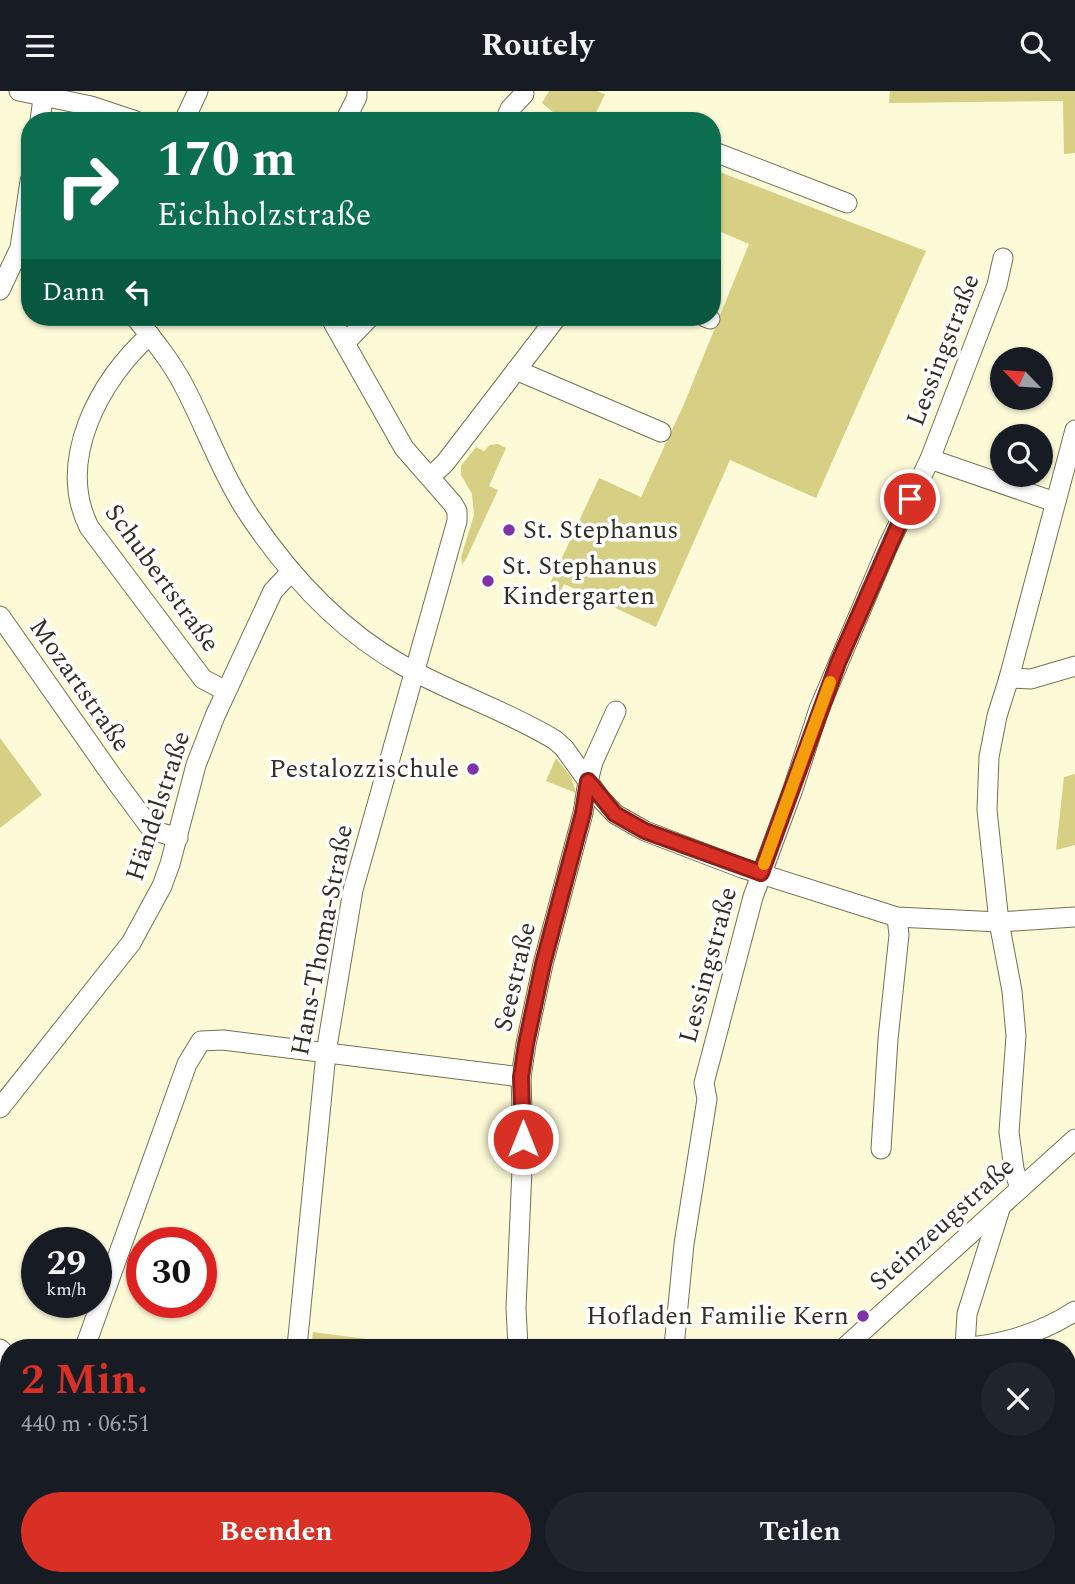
<!DOCTYPE html>
<html lang="de">
<head>
<meta charset="utf-8">
<style>
	:root { --surface:#171b24; --page:#20242c; --text:#f1f3f6; --muted:#9ea1a6; --accent:#d93025 }
	body { margin:0; font-family:Spectral,serif; background:var(--page); color:var(--text); height:100vh; display:flex; flex-direction:column; font-size:26px; white-space:nowrap }
	* { box-sizing:border-box; margin:0 }
	p { font-size:23px; color:var(--muted) }
	.icon { flex:none; width:38px; height:38px; fill:none; stroke:currentColor; stroke-width:2; stroke-linecap:round; stroke-linejoin:round }
	.map { position:relative; flex:1; overflow:hidden }
	.side { position:absolute; left:0px; top:1248px; width:1076px; height:247px; display:flex; flex-direction:column; background:var(--surface); border-radius:28px 28px 0 0; box-shadow:0 2px 5px #0004 }
	.side>* { flex:none }
	.top-card { position:absolute; left:21px; top:21px; width:700px; height:214px; border-radius:28px; box-shadow:0 2px 5px #0004; background:#0b6e4f; color:#fff; overflow:hidden }
	.needle { width:46px; rotate:295deg }
	.fabs { position:absolute; left:990px; top:256px; display:grid; gap:14px }
	.fabs a { display:grid; place-items:center; width:63px; height:63px; border-radius:50%; background:var(--surface); box-shadow:0 2px 5px #0004; font-size:35px }
	.speed { position:absolute; left:21px; top:1136px; display:flex; gap:14px; font-size:35px; font-weight:700; text-align:center }
	.speed>* { display:grid; place-content:center; width:91px; height:91px; border-radius:50%; background:var(--surface); box-shadow:0 2px 5px #0004; line-height:1 }
	.speed small { font-size:18px; font-weight:400 }
	.speed .limit { border:10px solid #d22; background:#fff; color:#111 }
	.pin { position:absolute; display:grid; place-items:center; width:60px; height:60px; color:#fff; margin:-30px; border:4px solid #fff; border-radius:50%; box-shadow:0 2px 7px #0007 }
	.me { position:absolute; width:77px; margin:-38px; rotate:0deg; stroke-linejoin:round; filter:drop-shadow(0 0 5px #0008) }
	.turn { display:flex; align-items:center; gap:24px; height:147px; padding:0 21px; font-size:32px }
	.turn .icon { width:91px; height:91px; stroke-width:2.5 }
	.turn b { display:block; font-size:49px; line-height:60px }
	.then { display:flex; align-items:center; height:66px; padding:0 21px; background:#0003; gap:14px; font-size:26px }
	.round { display:grid; place-items:center; flex:none; width:74px; height:74px; border-radius:37px; background:var(--page) }
	.head { display:flex; align-items:center; justify-content:space-between; height:119px; padding:0 21px }
	h1 { font-size:42px; font-weight:700; line-height:52px; color:var(--accent) }
	.cta { display:flex; gap:14px; margin-top:auto; padding:14px 21px }
	.cta a { flex:1; height:80px; border-radius:42px; background:var(--accent); color:#fff; font-size:28px; font-weight:700; line-height:80px; text-align:center }
	.cta a+a { background:var(--page); color:var(--text) }
	header { display:flex; justify-content:space-between; align-items:center; height:91px; padding:0 21px; background:var(--surface); font-size:32px; font-weight:700 }
	.map>svg:first-child { display:block }
</style>
</head>
<body>
<header><svg class="icon" aria-label="menu" viewBox="0 0 24 24"><path d="M4 6h16M4 12h16M4 18h16"/></svg>Routely<svg class="icon" aria-label="search" viewBox="0 0 24 24"><circle cx="10" cy="10" r="6"/><path d="M15 15l6 6"/></svg></header>
<div class="map">
<svg width="1075" height="1493" viewBox="0 0 1075 1493">
	<rect width="100%" height="100%" fill="#fdfad8"/>
	<g fill="#d7cf83">
		<polygon points="549,0 597,0 605,3 592,30 564,30 542,12"/>
		<polygon points="890,0 1075,0 1075,62 1064,63 1063,10 889,12"/>
		<polygon points="712,78 926,160 816,407 730,369 656,536 564,493 554,514 543,508 599,387 641,406 684,313 749,153 712,137"/>
		<polygon points="490,354 498,353 506,357 489,395 498,399 467,466 462,474 461,466 474,424 472,403 461,384 461,375 476,356 484,360"/>
		<polygon points="0,647 42,704 0,737"/>
		<polygon points="556,667 571,686 576,702 546,690"/>
		<polygon points="1075,683 1075,754 1056,759 1064,686"/>
		<polygon points="313,1241 382,1250 381,1256 311,1256"/>
		<polygon points="763,1486 854,1486 855,1493 763,1493"/>
	</g>
	<g fill="none" stroke-linecap="round" stroke-linejoin="round">
		<g stroke="#757154" stroke-width="21">
			<g id="minor">
				<polyline points="19,0 91,15 136,30"/>
				<polyline points="40,30 44,0"/>
				<polyline points="184,30 198,0"/>
				<polyline points="345,30 357,6 357,0"/>
				<polyline points="505,30 510,18 524,3"/>
				<polyline points="712,60 847,112"/>
				<polyline points="0,199 20,157 30,90"/>
				<path d="M 135,226 C 153,248 171,270 184,295 C 207,339 223,386 251,427 C 291,486 340,539 402,574 C 451,602 506,619 555,649 L 564,657 L 600,707 L 615,723 L 645,740 L 742,777 L 897,826 L 999,831 L 1075,826"/>
				<polyline points="705,226 710,228"/>
				<path d="M 150,244 C 99,289 56,370 89,436 L 203,588 L 226,600"/>
				<polyline points="345,252 370,226"/>
				<polyline points="516,279 661,341"/>
				<polyline points="930,368 1055,411"/>
				<polyline points="430,386 445,372 557,226"/>
				<polyline points="0,525 115,689 152,739 178,747"/>
				<polyline points="1009,587 1031,588 1075,575"/>
				<polyline points="0,1017 131,852 162,795 170,773 196,674 215,625 273,500 291,481"/>
				<polyline points="881,1058 888,948 899,844 897,826"/>
				<polyline points="1020,1098 1014,1078 1009,1041 1016,945 1012,900 999,831 987,719 989,666 997,625 1009,587 1075,339"/>
				<polyline points="85,1256 187,973 201,950 223,949 521,986"/>
				<polyline points="297,1256 326,962 353,799 457,430 457,420 453,413 404,357 330,226"/>
				<polyline points="518,1256 516,1217 523,1055 521,986 526,953 543,873 583,722 588,690 593,671 616,620"/>
				<polyline points="674,1256 684,1153 707,1008 704,992 753,806 793,698 819,618 888,455 930,368 997,194 1003,167"/>
				<polyline points="845,1256 1075,1048"/>
				<polyline points="965,1256 967,1223 1000,1118"/>
				<path d="M 970,1256 C 1007,1252 1043,1241 1075,1220"/>
				<polyline points="0,1258 9,1267"/>
				<polyline points="1068,1344 1075,1341"/>
				<polyline points="0,1470 9,1473"/>
				<polyline points="41,1486 68,1493"/>
				<polyline points="104,1493 123,1486"/>
				<polyline points="273,1493 274,1486"/>
				<polyline points="652,1493 653,1486"/>
				<polyline points="997,1493 997,1486"/>
			</g>
		</g>
		<use href="#minor" stroke="#fff" stroke-width="19"/>
	</g>
	<g fill="none" stroke-linecap="round" stroke-linejoin="round">
		<g stroke="#8d1f18" stroke-width="18">
			<polyline id="route" points="523,1048 521,986 526,953 543,873 583,722 588,690 615,723 645,740 761,782 838,572 910,408"/>
		</g>
		<use href="#route" stroke="#d93025" stroke-width="12"/>
		<polyline stroke="#f59e0b" stroke-width="12" points="764,773 830,591"/>
	</g>
	<g fill="#8033a4" stroke="#fff" stroke-width="2.5">
		<circle cx="509" cy="439" r="7"/>
		<circle cx="488" cy="490" r="7"/>
		<circle cx="473" cy="678" r="7"/>
		<circle cx="863" cy="1225" r="7"/>
	</g>
	<g text-anchor="middle" dominant-baseline="central" stroke-width="7" stroke-linejoin="round" paint-order="stroke">
		<g font-size="26" fill="#323024" stroke="#fff">
			<text transform="translate(943 259) rotate(-69)">Lessingstraße</text>
			<text transform="translate(162 487) rotate(54)">Schubertstraße</text>
			<text transform="translate(80 594) rotate(55)">Mozartstraße</text>
			<text transform="translate(158 715) rotate(-72)">Händelstraße</text>
			<text transform="translate(322 849) rotate(-79)">Hans-Thoma-Straße</text>
			<text transform="translate(708 874) rotate(-75)">Lessingstraße</text>
			<text transform="translate(515 886) rotate(-77)">Seestraße</text>
			<text transform="translate(942 1133) rotate(-42)">Steinzeugstraße</text>
		</g>
		<g font-size="26" fill="#323024" stroke="#fff" text-anchor="start">
			<text x="523" y="439">St. Stephanus</text>
			<text x="502" y="475">St. Stephanus<tspan x="502" dy="30">Kindergarten</tspan></text>
			<text x="459" y="678" text-anchor="end">Pestalozzischule</text>
			<text x="849" y="1225" text-anchor="end">Hofladen Familie Kern</text>
		</g>
	</g>
</svg>
<div class="fabs">
<a><svg class="needle" viewBox="-14 -14 28 28"><path d="M0-13l5 13h-10z" fill="#e53935"/><path d="M0 13l5-13h-10z" fill="#9ea1a6"/></svg></a>
<a><svg class="icon" aria-label="search" viewBox="0 0 24 24"><circle cx="10" cy="10" r="6"/><path d="M15 15l6 6"/></svg></a>
</div>
<div class="speed"><div>29<small>km/h</small></div><div class="limit">30</div></div>
<div class="pin" style="left:910px;top:408px;background:#d93025"><svg class="icon" aria-label="arrive" viewBox="0 0 24 24"><path d="M6 21V4h12l-3 4 3 4H6"/></svg></div>
<svg class="me" style="left:523px;top:1048px" viewBox="-20 -20 40 40"><circle r="17" fill="#d93025" stroke="#fff" stroke-width="3"/><path d="M0-11L8 9 0 5-8 9z" fill="#fff"/></svg>
<div class="top-card">
<div class="turn"><svg class="icon" aria-label="right" viewBox="0 0 24 24"><path d="M7 20v-9h11M14 6l5 5-5 5"/></svg><div><b>170 m</b>Eichholzstraße</div></div>
<div class="then">Dann<svg class="icon" aria-label="left" viewBox="0 0 24 24"><path d="M17 20v-9H6M10 6l-5 5 5 5"/></svg></div>
</div>
<section class="side">
<div class="head"><div><h1>2 Min.</h1><p>440 m · 06:51</p></div><a class="round"><svg class="icon" aria-label="close" viewBox="0 0 24 24"><path d="M6 6l12 12M18 6L6 18"/></svg></a></div>
<div class="cta"><a>Beenden</a><a>Teilen</a></div>
</section>
</div>
</body>
</html>
